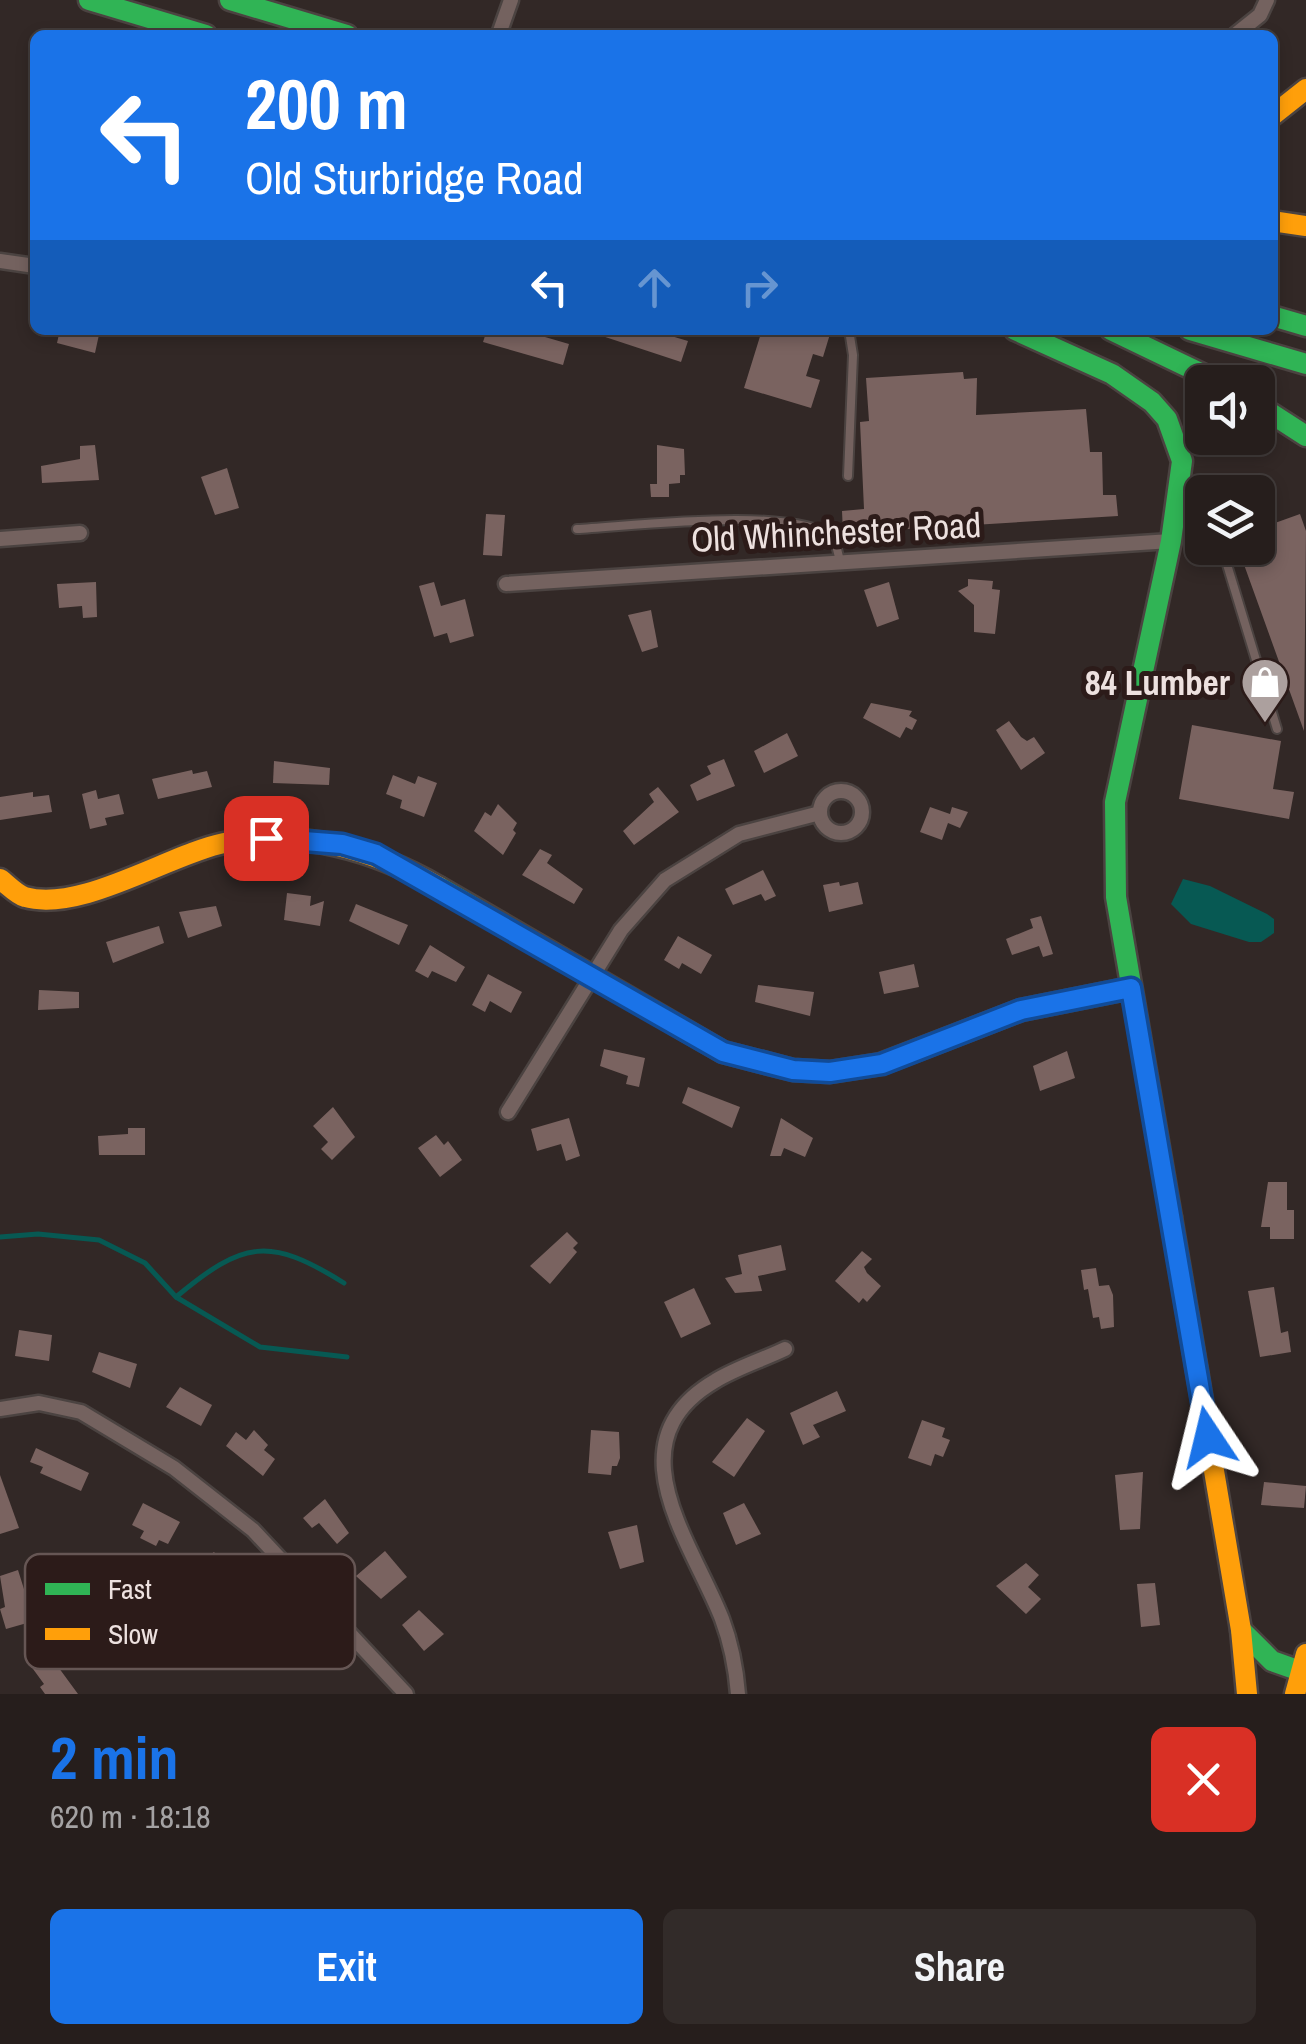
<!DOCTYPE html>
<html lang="en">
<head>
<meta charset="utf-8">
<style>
	:root { --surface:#261e1c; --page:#322b29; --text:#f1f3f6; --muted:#a4a2a3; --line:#423c3b; --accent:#1a73e8 }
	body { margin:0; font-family:"Archivo Narrow",sans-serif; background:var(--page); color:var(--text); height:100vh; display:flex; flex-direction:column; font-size:38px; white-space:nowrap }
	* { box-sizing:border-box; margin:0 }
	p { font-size:32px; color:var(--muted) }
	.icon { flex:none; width:55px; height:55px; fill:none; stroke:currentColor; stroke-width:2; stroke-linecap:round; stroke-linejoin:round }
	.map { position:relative; height:1694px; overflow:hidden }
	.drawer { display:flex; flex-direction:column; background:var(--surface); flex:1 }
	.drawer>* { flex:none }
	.banner { position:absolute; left:30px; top:30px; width:1248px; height:305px; border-radius:15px; box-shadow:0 5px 15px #0003,0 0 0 2px var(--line); background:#1a73e8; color:#fff; overflow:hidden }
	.controls { position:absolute; left:1185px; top:365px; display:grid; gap:20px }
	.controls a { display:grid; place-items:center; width:90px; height:90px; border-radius:15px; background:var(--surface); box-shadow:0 5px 15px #0003,0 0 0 2px var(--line); font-size:50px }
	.pin { position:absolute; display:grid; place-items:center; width:85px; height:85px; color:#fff; margin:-42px; border-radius:20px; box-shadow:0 5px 15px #0006 }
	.me { position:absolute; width:110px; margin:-55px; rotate:350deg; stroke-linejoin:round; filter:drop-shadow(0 0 8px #0008) }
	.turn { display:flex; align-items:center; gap:35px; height:210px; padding:0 50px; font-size:45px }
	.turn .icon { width:130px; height:130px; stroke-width:2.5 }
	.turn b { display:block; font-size:70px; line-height:85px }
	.lanes { display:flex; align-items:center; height:95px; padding:0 50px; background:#0003; justify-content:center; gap:50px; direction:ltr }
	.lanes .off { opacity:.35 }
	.round { display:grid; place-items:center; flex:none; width:105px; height:105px; border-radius:15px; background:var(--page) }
	.headline { display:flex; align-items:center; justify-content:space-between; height:170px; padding:0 50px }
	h1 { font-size:60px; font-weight:700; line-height:75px; color:var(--accent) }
	.cta { display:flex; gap:20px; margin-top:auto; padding:20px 50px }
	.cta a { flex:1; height:115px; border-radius:15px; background:var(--accent); color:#fff; font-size:40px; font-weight:700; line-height:115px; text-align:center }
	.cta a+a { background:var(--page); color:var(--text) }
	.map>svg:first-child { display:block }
</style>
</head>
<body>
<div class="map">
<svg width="1306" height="1694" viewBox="0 0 1306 1694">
	<rect width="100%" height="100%" fill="#322826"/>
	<polygon fill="#075953" points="1183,879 1210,886 1267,914 1274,919 1274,933 1261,942 1249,942 1191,924 1171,904"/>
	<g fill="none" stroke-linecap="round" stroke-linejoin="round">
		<g stroke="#075953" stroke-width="5">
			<polyline points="0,1237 38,1234 99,1240 145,1263 176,1297 260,1347 347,1357"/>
			<path d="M 176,1297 C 243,1241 269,1236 344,1283"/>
		</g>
	</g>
	<g fill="#7a6360">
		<polygon points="60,330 100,330 95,353 57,343"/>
		<polygon points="487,330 521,330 569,344 563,365 483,342"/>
		<polygon points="584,330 651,330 688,341 681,362"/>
		<polygon points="762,330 830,334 823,357 813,354 806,376 820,380 811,408 744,388"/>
		<polygon points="963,372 964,379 977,378 976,415 1086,409 1090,452 1102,452 1103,495 1116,495 1118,516 843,533 842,511 864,509 860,422 869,421 866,378"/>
		<polygon points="95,445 99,480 42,483 41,466 80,459 80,446"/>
		<polygon points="657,445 684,449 685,475 680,475 680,483 669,484 669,497 651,497 650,484 657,484"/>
		<polygon points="227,468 239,508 215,515 201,477"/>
		<polygon points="486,514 505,515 502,556 483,555"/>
		<polygon points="1300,514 1306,531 1304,731 1238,548 1258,548 1258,529"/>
		<polygon points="968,579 993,581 992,589 1000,590 995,634 974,632 974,605 958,591 968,586"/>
		<polygon points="96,582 97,617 83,618 82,606 59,608 57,584"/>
		<polygon points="434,582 441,606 465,599 474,636 450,643 447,633 434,637 419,586"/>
		<polygon points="889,582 899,619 877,627 864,590"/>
		<polygon points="651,610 658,647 642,652 628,615"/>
		<polygon points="871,703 912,711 909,716 917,720 912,730 906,727 900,738 863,718"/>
		<polygon points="1009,721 1021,737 1027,741 1034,737 1045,753 1021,770 996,730"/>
		<polygon points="1192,725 1281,741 1273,789 1294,792 1289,819 1179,799"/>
		<polygon points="787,733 798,756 764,773 754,751"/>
		<polygon points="724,759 735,786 697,801 690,785 711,774 707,766"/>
		<polygon points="274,761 330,768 329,785 273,783"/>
		<polygon points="192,770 193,774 207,771 212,787 158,799 152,779"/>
		<polygon points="393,775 415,784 418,776 437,783 424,817 400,808 402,800 386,794"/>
		<polygon points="658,787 679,812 634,845 623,831 654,802 649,794"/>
		<polygon points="96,790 98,799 119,794 124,814 105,818 107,825 90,829 82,794"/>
		<polygon points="33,792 33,797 49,795 52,812 0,820 0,797"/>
		<polygon points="498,804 517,823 513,830 516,833 503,855 474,831 485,812 491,816"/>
		<polygon points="930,807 950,814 952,807 968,812 960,828 948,823 942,840 920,832"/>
		<polygon points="540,849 552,855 547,863 583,889 574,904 522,875"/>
		<polygon points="763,870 776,896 765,901 761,894 733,905 725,889"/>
		<polygon points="839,882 840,886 858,882 863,904 829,912 823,885"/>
		<polygon points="287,893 311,896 310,906 324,901 320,926 284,920"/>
		<polygon points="356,904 408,925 399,945 349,921"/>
		<polygon points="216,906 222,926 188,938 179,912"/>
		<polygon points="1041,916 1053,954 1043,957 1039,946 1012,955 1006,939 1033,928 1030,919"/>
		<polygon points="159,926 164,943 113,963 106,942"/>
		<polygon points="678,936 712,955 701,974 682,963 679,969 664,960"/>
		<polygon points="430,945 465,967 456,982 432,971 428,978 415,971"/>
		<polygon points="914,964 919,987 884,994 879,972"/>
		<polygon points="488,974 522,992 511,1013 490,1001 485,1012 472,1005"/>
		<polygon points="758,985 814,992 810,1016 755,1002"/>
		<polygon points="39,990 79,992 79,1008 38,1010"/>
		<polygon points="604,1049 645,1058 639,1087 626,1084 628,1076 600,1066"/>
		<polygon points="1067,1051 1075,1078 1040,1091 1033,1066"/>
		<polygon points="688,1087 740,1107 732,1128 682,1103"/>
		<polygon points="333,1107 355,1137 332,1160 321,1149 328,1142 313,1126"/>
		<polygon points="569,1118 580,1156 566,1161 561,1144 537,1151 531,1129"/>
		<polygon points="781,1118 813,1138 805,1157 784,1148 781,1156 770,1156"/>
		<polygon points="128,1128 145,1128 145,1155 99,1155 98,1136 128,1134"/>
		<polygon points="436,1135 444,1145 448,1141 462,1160 440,1177 418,1148"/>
		<polygon points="1268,1182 1287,1182 1287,1210 1294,1210 1294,1239 1270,1239 1270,1227 1261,1227"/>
		<polygon points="567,1232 578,1243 573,1248 577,1252 550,1284 530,1266"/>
		<polygon points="781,1245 786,1270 758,1276 762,1291 735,1293 725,1278 742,1274 738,1255"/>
		<polygon points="862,1251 872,1259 864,1267 867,1273 881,1286 867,1302 863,1298 859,1303 835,1281"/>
		<polygon points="1096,1268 1099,1286 1109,1285 1113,1295 1114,1327 1101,1329 1099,1317 1093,1318 1088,1289 1084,1290 1081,1270"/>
		<polygon points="1274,1287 1281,1333 1288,1331 1291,1352 1260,1357 1248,1291"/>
		<polygon points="694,1288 711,1324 681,1338 664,1302"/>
		<polygon points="19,1330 52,1335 49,1361 15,1356"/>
		<polygon points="99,1352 137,1364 130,1388 92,1372"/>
		<polygon points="180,1387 212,1405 201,1426 166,1407"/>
		<polygon points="837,1391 846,1411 813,1425 820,1437 803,1445 790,1413"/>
		<polygon points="747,1418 765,1431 734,1477 712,1462"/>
		<polygon points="922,1420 945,1428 942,1437 950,1440 943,1457 935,1454 931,1466 908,1458"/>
		<polygon points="254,1430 268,1445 264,1450 275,1459 263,1476 226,1446 236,1432 246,1440"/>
		<polygon points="591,1430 619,1432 620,1458 617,1466 612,1466 611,1475 588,1473"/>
		<polygon points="36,1448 89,1473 81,1491 40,1473 43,1467 30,1462"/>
		<polygon points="1143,1472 1140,1529 1120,1530 1115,1475"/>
		<polygon points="0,1475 19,1528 0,1534"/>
		<polygon points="1264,1482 1306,1486 1304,1508 1261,1505"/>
		<polygon points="325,1499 349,1533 337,1544 319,1523 312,1528 303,1518"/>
		<polygon points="143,1503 180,1522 168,1544 159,1540 156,1546 140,1538 144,1531 132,1525"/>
		<polygon points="744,1503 761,1534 736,1545 723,1513"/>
		<polygon points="637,1525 644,1562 620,1569 608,1532"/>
		<polygon points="385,1551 407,1577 381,1599 356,1576"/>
		<polygon points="214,1552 236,1579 203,1603 195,1592 205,1580 195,1566"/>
		<polygon points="1026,1563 1039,1575 1028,1587 1041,1599 1026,1614 996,1586"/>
		<polygon points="18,1570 34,1621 6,1629 0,1609 5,1607 0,1576"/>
		<polygon points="1155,1583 1160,1625 1141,1627 1137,1584"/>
		<polygon points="419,1610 444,1634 424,1651 402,1625"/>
		<polygon points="42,1646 56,1664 78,1694 45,1694 40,1687 44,1684 25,1658"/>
	</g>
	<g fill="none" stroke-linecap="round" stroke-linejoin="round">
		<g stroke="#4b4341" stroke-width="12">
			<g id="lane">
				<polyline points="848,476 853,355 849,330"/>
				<polyline points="1178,501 1202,511"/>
				<path d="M 577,529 C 634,526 790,506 834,537 L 840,561"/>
				<polyline points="1222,548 1277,729"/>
			</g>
		</g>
		<g stroke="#4b4341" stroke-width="19">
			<g id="street">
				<polyline points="499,34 511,0"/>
				<polyline points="1235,35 1260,15 1267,0"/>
				<polyline points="0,261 35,266"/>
				<polyline points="0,539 80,533"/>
				<polyline points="506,584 1171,541"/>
				<circle cx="841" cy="812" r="21"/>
				<polyline points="508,1112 621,930 665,880 739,834 820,813"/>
				<polyline points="0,1409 39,1403 81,1412 174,1468 253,1530 406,1694"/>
				<path d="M 738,1694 C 736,1669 731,1643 722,1619 C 692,1542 611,1442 715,1381 C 736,1368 762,1360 785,1349"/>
			</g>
		</g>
		<g stroke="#4b4341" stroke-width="25">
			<g id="fast">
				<polyline points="89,0 206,35"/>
				<polyline points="230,0 347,35"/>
				<polyline points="1272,316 1306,326"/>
				<polyline points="1015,330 1112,374 1152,402 1167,419 1182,461 1171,541 1115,802 1116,897 1171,1217"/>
				<polyline points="1111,330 1219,382"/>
				<polyline points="1190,330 1306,364"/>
				<polyline points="1258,405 1306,436"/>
				<polyline points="439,887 723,1052 793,1070 830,1072 881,1064 1021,1010 1131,988"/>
				<polyline points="1241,1630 1272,1661 1306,1673"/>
			</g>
		</g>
		<g stroke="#4b4341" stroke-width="25">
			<g id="slow">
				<polyline points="1272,116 1306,89"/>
				<polyline points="1272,221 1306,226"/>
				<path d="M 0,879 C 7,884 17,895 25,897 C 81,913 170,854 224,843 C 299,828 375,850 439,887"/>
				<polyline points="1171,1217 1241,1630 1247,1694"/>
				<polyline points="1295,1694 1306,1654"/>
			</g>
		</g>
		<use href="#lane" stroke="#74625f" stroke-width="8"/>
		<use href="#street" stroke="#74625f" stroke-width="14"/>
		<use href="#fast" stroke="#30b455" stroke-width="20"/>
		<use href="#slow" stroke="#ff9f0a" stroke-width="20"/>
	</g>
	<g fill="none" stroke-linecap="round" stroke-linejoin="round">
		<g stroke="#114b97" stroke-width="25">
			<polyline id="route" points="266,838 342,844 376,854 723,1052 793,1070 830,1072 882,1064 1021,1010 1131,988 1208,1437"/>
		</g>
		<use href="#route" stroke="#1a73e8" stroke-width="18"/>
	</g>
	<defs>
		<g id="shop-pin" transform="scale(2.5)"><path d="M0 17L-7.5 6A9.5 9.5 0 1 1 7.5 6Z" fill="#aca09e" stroke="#2c1b19"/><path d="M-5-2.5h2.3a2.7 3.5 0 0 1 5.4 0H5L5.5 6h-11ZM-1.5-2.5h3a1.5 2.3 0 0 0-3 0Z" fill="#fff"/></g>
	</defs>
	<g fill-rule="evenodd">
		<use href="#shop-pin" x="1265" y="682"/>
	</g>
	<g text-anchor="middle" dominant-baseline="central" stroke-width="10" stroke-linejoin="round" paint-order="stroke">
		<g font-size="35" fill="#ede1df" stroke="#2c1b19">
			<text transform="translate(836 532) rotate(-3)">Old Whinchester Road</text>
		</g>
		<g font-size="35" font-weight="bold" fill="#ede1df" stroke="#2c1b19" text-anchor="end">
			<text x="1230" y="682">84 Lumber</text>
		</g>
	</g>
	<rect x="25" y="1554" width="330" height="115" rx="15" fill="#2c1b19" stroke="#665654" stroke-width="2.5"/>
	<rect x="45" y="1583" width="45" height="12" fill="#30b455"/>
	<rect x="45" y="1628" width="45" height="12" fill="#ff9f0a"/>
	<g font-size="28" fill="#ede1df">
		<text x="108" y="1599">Fast</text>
		<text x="108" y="1644">Slow</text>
	</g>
</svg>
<div class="controls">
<a><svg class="icon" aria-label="sound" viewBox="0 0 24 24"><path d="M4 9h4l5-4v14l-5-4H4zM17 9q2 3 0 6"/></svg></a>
<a><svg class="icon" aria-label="layers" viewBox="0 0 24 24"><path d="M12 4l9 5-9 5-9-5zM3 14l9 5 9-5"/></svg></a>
</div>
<div class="pin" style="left:266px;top:838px;background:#d93025"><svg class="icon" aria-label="arrive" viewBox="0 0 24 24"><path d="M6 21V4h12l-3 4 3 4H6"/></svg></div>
<svg class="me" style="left:1208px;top:1437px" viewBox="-20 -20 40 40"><path d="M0-17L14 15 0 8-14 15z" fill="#1a73e8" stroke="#fff" stroke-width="4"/></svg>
<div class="banner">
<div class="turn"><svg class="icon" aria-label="left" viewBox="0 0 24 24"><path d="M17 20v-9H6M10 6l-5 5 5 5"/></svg><div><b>200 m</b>Old Sturbridge Road</div></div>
<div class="lanes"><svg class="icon" aria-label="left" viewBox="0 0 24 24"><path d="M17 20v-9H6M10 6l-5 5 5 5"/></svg><svg class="icon off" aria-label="ahead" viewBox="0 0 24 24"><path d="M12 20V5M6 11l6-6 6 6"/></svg><svg class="icon off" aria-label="right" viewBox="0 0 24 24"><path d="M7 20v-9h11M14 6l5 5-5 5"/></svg></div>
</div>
</div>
<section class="drawer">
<div class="headline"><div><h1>2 min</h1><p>620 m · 18:18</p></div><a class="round" style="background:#d93025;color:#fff"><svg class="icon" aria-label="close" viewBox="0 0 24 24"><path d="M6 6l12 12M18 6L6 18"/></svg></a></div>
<div class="cta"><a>Exit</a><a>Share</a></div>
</section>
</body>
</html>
